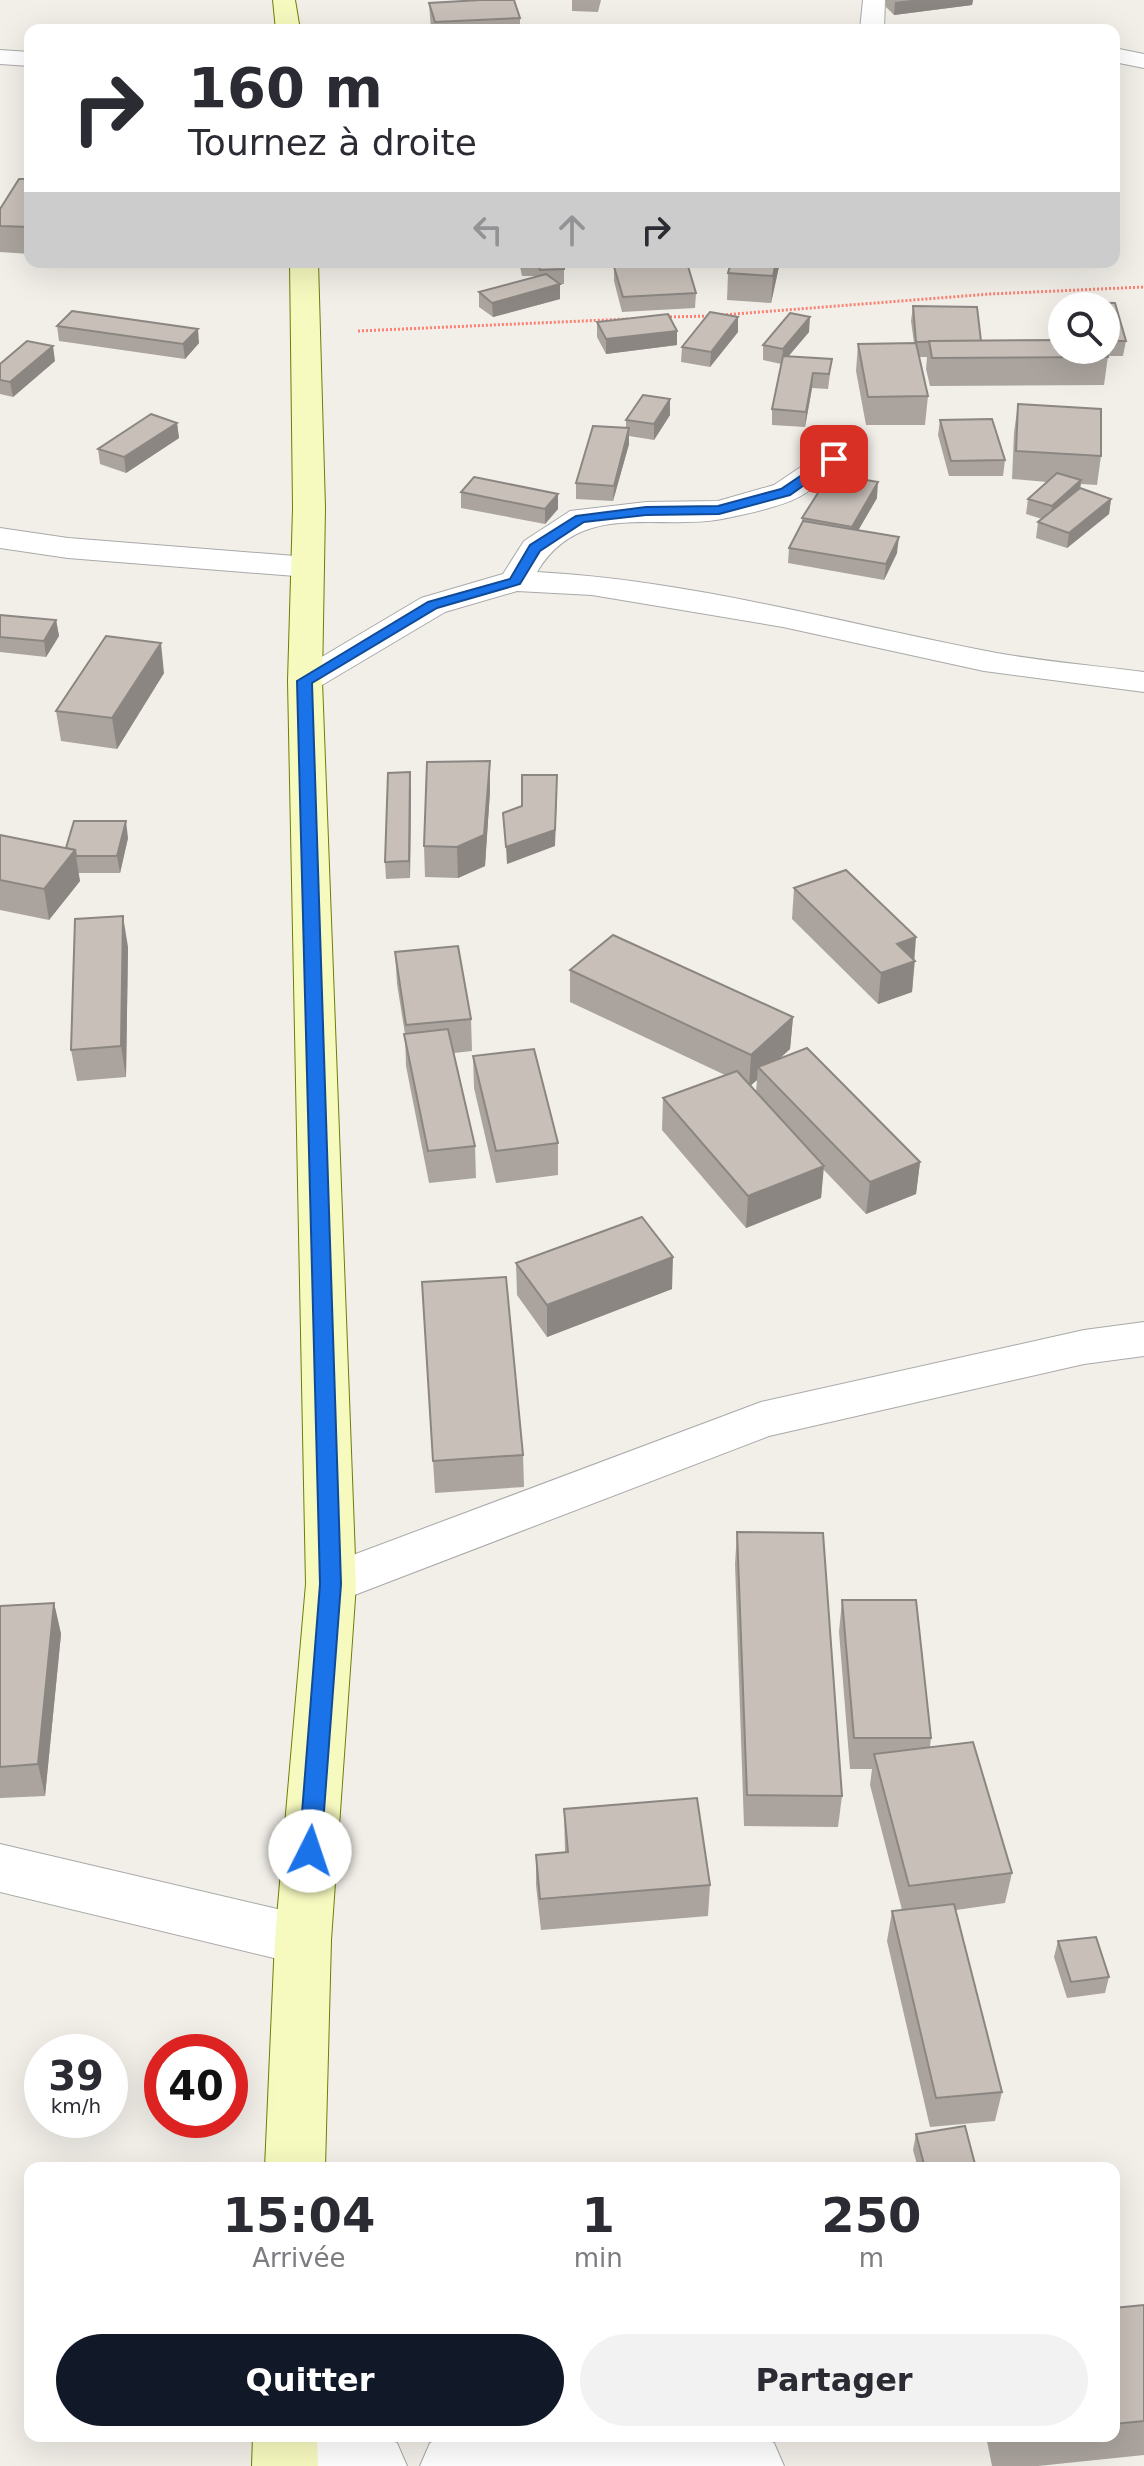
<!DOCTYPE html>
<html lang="fr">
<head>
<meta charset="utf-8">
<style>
	:root { --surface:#fff; --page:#f2f2f3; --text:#2b2b33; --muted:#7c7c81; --accent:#111827 }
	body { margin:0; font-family:"DejaVu Sans",sans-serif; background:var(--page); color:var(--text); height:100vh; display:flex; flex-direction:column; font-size:30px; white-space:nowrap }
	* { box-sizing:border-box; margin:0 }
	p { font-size:26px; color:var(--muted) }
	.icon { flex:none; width:44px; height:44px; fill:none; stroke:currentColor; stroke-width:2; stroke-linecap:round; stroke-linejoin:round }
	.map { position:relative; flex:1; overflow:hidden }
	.panel { position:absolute; left:24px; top:2162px; width:1096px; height:280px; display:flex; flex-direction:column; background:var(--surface); border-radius:16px; box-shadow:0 8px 32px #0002 }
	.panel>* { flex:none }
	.hud { position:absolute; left:24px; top:24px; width:1096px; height:244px; border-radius:16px; box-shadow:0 8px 32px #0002; background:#fff; color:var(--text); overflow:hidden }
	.tools { position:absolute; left:1048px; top:292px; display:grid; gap:16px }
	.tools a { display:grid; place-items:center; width:72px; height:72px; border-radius:50%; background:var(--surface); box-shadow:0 8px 32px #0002; font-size:40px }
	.speed { position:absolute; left:24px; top:2034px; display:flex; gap:16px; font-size:40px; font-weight:700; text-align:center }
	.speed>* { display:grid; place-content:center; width:104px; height:104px; border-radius:50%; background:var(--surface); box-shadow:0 8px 32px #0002; line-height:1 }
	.speed small { font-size:20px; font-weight:400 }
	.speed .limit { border:12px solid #d22; background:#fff; color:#111 }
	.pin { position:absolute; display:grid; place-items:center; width:68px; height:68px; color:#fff; margin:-34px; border-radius:16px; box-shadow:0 4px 12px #0006 }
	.me { position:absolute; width:88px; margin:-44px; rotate:4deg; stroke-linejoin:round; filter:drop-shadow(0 0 6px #0008) }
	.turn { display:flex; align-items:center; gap:28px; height:168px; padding:0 32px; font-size:36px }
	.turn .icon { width:104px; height:104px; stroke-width:2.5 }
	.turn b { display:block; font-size:56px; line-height:68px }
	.lanes { display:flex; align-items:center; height:76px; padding:0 32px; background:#0003; justify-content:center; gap:40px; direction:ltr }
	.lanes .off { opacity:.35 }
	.eta { display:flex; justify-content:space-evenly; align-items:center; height:136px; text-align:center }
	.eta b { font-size:48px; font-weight:800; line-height:56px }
	.primary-button { display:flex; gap:16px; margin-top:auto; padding:16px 32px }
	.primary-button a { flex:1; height:92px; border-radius:48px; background:var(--accent); color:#fff; font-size:32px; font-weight:800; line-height:92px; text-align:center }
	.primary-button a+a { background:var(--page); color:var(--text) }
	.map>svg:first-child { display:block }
</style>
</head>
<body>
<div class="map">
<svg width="1144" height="2466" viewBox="0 0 1144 2466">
	<rect width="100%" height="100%" fill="#f2efe9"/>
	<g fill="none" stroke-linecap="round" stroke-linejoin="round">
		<g stroke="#a9a9a9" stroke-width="2">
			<g id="street">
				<polygon points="863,0 885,0 884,30 860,30"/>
				<polygon points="1114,48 1144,54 1144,68 1114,62"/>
				<polygon points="0,50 30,52 30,66 0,64"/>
				<path d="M 834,450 L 845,452 L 849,459 L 845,466 C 830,476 815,488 799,497 C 781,507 742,515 722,519 C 655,531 580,500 537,572 C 687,580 834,621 981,650 C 1034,661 1090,665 1144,672 L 1144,692 L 984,671 L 783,627 L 592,595 L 517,591 L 445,612 L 317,688 L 305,691 L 293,688 L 288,681 L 293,674 L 421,598 L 503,574 L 524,541 L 570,511 L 646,502 L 718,501 L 774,485 L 823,452 Z"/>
				<polygon points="0,528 68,538 308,557 320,560 324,567 320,574 308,577 68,558 0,548"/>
				<polygon points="1144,1322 1144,1356 1084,1364 769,1436 331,1604 313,1598 306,1584 313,1570 761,1402 1084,1330"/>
				<polygon points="0,1844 303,1915 323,1922 331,1940 323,1958 303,1965 0,1892"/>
				<polygon points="259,2436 380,2436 397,2443 407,2466 259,2466 253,2451"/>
				<polygon points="447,2436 757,2436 774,2443 784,2466 420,2466 430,2443"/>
			</g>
		</g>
		<g stroke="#707d05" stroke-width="2">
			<g id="secondary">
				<polygon points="273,0 295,0 300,30 276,30"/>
				<polygon points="290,262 318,262 325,508 322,681 356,1584 331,1940 325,2168 265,2168 275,1940 306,1584 288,681 293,508"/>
				<polygon points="253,2436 317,2436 318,2466 252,2466"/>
			</g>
		</g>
		<g stroke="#fa8072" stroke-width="3" stroke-dasharray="2 2" stroke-linecap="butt">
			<polyline points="722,315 990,294 1144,287"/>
			<polyline points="666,317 712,316"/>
			<polyline points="358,331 628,319"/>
		</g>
		<use href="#street" fill="#fff" fill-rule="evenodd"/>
		<use href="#secondary" fill="#f7fabf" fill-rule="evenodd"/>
	</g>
	<g fill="#aba49e" fill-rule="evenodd">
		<polygon points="572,0 601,0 598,12 572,11"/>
		<polygon points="886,0 973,0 972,5 894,15 886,7"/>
		<polygon points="429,3 520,18 520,30 431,30"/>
		<polygon points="30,179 30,254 0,252 0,209"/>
		<polygon points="1114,203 1117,214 1115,229 1114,229"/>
		<polygon points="519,262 563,262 564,269 564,284 560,284 560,299 493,317 479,307 479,292 539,276 522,276"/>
		<polygon points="731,262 780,262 771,303 727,300 728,273"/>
		<polygon points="614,267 696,293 695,308 622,312 614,281"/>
		<polygon points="1064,302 1115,303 1126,341 1123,356 1108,356 1104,385 930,386 926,369 927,357 919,357 928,396 925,425 866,425 856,371 858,344 914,343 911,321 913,306 977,307 981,341 1062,340 1062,350 1106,350 1106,306 1063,306"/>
		<polygon points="597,322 677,331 677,345 606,354 597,337"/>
		<polygon points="57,326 199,343 185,359 59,341"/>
		<polygon points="738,332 710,367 681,362 682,347"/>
		<polygon points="809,332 788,356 830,374 828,389 812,388 805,427 772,425 772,409 781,364 763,360 763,345"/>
		<polygon points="55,361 13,397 0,394 0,364"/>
		<polygon points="1018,404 1101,456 1097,485 1081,484 1080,489 1111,499 1109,514 1067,548 1036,538 1038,522 1042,519 1026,514 1028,499 1047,482 1012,479 1014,432"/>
		<polygon points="670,415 654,440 629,436 629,444 613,501 576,499 576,483 626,428 626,420"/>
		<polygon points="940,420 1005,460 1003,476 949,476 938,435"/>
		<polygon points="177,423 179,438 126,473 100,464 98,449"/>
		<polygon points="461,492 558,494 558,509 545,524 461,508"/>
		<polygon points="877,498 858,530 897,553 884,580 788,563 789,548 802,523 802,518"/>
		<polygon points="0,615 56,620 59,636 46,657 0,652"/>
		<polygon points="164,673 117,749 61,741 56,711"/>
		<polygon points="490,761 490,791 485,866 458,878 425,877 424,846"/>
		<polygon points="411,789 410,878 386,879 385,862"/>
		<polygon points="0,835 66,848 128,838 120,873 78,873 80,881 49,920 0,910"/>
		<polygon points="794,888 914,960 915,961 912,992 878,1004 792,919"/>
		<polygon points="128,947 126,1077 77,1081 71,1050"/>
		<polygon points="395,952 471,1019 472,1051 454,1053 475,1146 476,1178 429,1183 406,1066 405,1034 397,984"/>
		<path d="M 570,970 L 793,1017 L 790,1049 L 779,1059 L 920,1162 L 916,1194 L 866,1214 L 823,1169 L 821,1198 L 746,1228 L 662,1130 L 663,1098 L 725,1075 L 570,1002 ZM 757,1080 L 756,1092 L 750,1086 Z"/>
		<polygon points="473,1056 558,1143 558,1175 496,1183 474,1088"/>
		<polygon points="516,1263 672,1289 547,1337 517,1295"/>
		<polygon points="422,1282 523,1455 524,1487 435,1493"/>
		<polygon points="737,1532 842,1796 838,1827 744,1826 735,1564"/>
		<polygon points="842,1600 931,1738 930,1747 1012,1873 1005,1903 956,1910 1002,2092 995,2121 930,2127 887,1941 892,1911 902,1910 870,1785 872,1769 850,1769 839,1632"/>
		<polygon points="54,1603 61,1634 45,1796 0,1798 0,1606"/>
		<polygon points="564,1809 710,1885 708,1916 541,1930 536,1885 536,1855 565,1852"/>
		<polygon points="1058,1941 1109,1977 1105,1993 1067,1998 1054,1957"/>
		<polygon points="916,2134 976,2168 918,2168 913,2150"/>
		<polygon points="1144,2305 1144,2455 1038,2466 992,2466 986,2436 1114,2436 1114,2308"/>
	</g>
	<g fill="#8b8681">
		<polygon points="912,0 973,0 972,5 894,15 895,2"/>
		<polygon points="776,262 780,262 771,303 773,276"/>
		<polygon points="560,284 560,299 493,317 492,303"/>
		<polygon points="738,317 738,332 710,367 711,352"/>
		<polygon points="810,317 809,332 782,364 783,349"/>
		<polygon points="198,329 199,343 185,359 183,344"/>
		<polygon points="677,331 677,345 606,354 606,339"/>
		<polygon points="53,346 55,361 13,397 10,382"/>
		<polygon points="813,373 812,388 805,427 806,412"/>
		<polygon points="670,399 670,415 654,440 654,424"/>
		<polygon points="177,423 179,438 126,473 124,457"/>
		<polygon points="629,428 629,444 613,501 614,486"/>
		<polygon points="1081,480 1079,496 1050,522 1052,506"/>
		<polygon points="878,482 877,498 851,543 852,527"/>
		<polygon points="558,494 558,509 545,524 545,509"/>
		<polygon points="1111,499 1109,514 1067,548 1069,533"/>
		<polygon points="899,537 897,553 884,580 886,564"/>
		<polygon points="56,620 59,636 46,657 44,641"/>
		<polygon points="161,643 164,673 117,749 112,718"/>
		<polygon points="490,761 490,791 485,866 458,878 457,847"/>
		<polygon points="410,772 411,789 410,878 409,861"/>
		<polygon points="557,791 555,846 507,864 506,847"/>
		<polygon points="126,821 128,838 120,873 117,856"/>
		<polygon points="75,850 80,881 49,920 44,889"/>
		<polygon points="123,916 128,947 126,1077 121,1046"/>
		<polygon points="916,937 912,992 878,1004 881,973 897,944"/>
		<polygon points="793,1017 790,1049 764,1073 758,1067 757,1080 749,1087 751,1055"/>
		<polygon points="920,1162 916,1194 866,1214 870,1182"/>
		<polygon points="824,1166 821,1198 746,1228 748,1196"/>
		<polygon points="673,1257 672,1289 547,1337 547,1305"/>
		<polygon points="54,1603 61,1634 45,1796 38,1764"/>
	</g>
	<g fill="#c7bfb8" stroke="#8b8681" stroke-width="2">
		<polygon points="480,0 514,0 520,18 435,22 429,3"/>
		<polygon points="739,26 794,28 794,30 739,30"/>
		<polygon points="887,28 928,28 929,30 888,30"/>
		<polygon points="19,179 30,179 30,227 0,226 0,209"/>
		<polygon points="1114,203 1116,203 1117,214 1114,214"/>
		<polygon points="538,262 563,262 564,269 540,270"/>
		<polygon points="731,262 776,262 773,276 728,273"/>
		<polygon points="687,263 696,293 623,297 614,267"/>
		<polygon points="546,274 560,284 492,303 479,292"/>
		<polygon points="1064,302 1115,303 1126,341 1106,341 1106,306 1065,306"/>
		<polygon points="913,306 977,307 981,341 916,342"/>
		<polygon points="72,311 198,329 183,344 57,326"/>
		<polygon points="710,312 738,317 711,352 682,347"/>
		<polygon points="790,313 810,317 783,349 763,345"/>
		<polygon points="668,314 677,331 606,339 597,322"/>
		<polygon points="1062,340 1062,350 1105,350 1108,357 932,358 929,341"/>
		<polygon points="27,341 53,346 10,382 0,380 0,364"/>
		<polygon points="916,343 928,396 868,397 858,344"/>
		<polygon points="783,356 832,359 829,374 813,373 806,412 772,409"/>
		<polygon points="643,395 670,399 654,424 626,420"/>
		<polygon points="1018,404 1101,409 1101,456 1016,451"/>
		<polygon points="151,414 177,423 124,457 98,449"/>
		<polygon points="992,419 1005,460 951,461 940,420"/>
		<polygon points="593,426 629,428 614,486 576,483"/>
		<polygon points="1057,473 1081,480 1052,506 1028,499"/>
		<polygon points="830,474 878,482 852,527 802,518"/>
		<polygon points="474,477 558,494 545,509 461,492"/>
		<polygon points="1080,488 1111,499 1069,533 1038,522"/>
		<polygon points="803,521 899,537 886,564 789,548"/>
		<polygon points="0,615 56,620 44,641 0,637"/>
		<polygon points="106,636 161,643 112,718 56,711"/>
		<polygon points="490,761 484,835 457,847 424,846 427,762"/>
		<polygon points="410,772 409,861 385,862 388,773"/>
		<polygon points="522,775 557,775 555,830 506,847 503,813 522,806"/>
		<polygon points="74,821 126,821 117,856 76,856 75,850 66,848"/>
		<polygon points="0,835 75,850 44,889 0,880"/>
		<polygon points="846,870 916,937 897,944 915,961 881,973 794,888"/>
		<polygon points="123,916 121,1046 71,1050 75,919"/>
		<polygon points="613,935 793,1017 751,1055 570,970"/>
		<polygon points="458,946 471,1019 406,1025 395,952"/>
		<polygon points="448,1029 475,1146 428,1151 404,1034"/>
		<polygon points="807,1048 920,1162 870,1182 758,1067"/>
		<polygon points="534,1049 558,1143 496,1151 473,1056"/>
		<polygon points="737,1071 824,1166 748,1196 663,1098"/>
		<polygon points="642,1217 673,1257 547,1305 516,1263"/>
		<polygon points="506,1277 523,1455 433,1461 422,1282"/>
		<polygon points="737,1532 823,1533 842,1796 747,1795"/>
		<polygon points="842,1600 916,1600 931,1738 854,1738"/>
		<polygon points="54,1603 38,1764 0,1767 0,1606"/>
		<polygon points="973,1742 1012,1873 909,1886 874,1754"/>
		<polygon points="697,1798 710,1885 540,1899 536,1855 568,1852 564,1809"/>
		<polygon points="954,1904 1002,2092 936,2098 892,1911"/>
		<polygon points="1096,1937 1109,1977 1071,1982 1058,1941"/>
		<polygon points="965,2126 976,2168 925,2168 916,2134"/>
		<polygon points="1144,2305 1144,2421 1114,2424 1114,2308"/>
	</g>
	<polygon fill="#1a73e8" stroke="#114b97" stroke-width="2" points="830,456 841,459 790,495 719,514 646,515 584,522 540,551 520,584 437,608 312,683 341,1584 321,1851 318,1858 310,1861 302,1858 299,1851 320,1584 297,681 428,602 510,579 530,545 576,516 646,507 718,506 781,489"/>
</svg>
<div class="tools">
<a><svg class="icon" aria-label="search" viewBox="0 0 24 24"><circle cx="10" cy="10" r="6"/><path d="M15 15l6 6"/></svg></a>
</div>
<div class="speed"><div>39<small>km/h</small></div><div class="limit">40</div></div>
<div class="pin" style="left:834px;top:459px;background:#d93025"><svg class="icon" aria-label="arrive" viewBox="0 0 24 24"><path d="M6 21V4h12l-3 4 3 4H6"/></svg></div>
<svg class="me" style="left:310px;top:1851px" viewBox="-20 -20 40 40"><circle r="19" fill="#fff"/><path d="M0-13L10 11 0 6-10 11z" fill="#1a73e8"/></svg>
<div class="hud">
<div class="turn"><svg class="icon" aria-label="right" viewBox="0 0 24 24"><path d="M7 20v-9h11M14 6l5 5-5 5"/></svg><div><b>160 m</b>Tournez à droite</div></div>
<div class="lanes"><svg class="icon off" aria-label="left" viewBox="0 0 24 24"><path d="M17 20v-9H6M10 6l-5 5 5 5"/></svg><svg class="icon off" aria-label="ahead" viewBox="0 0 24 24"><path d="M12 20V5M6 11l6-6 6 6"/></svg><svg class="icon" aria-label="right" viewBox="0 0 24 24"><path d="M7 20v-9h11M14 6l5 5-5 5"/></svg></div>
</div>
<section class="panel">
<div class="eta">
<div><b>15:04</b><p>Arrivée</p></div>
<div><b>1</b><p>min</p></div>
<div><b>250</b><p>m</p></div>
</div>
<div class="primary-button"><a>Quitter</a><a>Partager</a></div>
</section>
</div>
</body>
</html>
